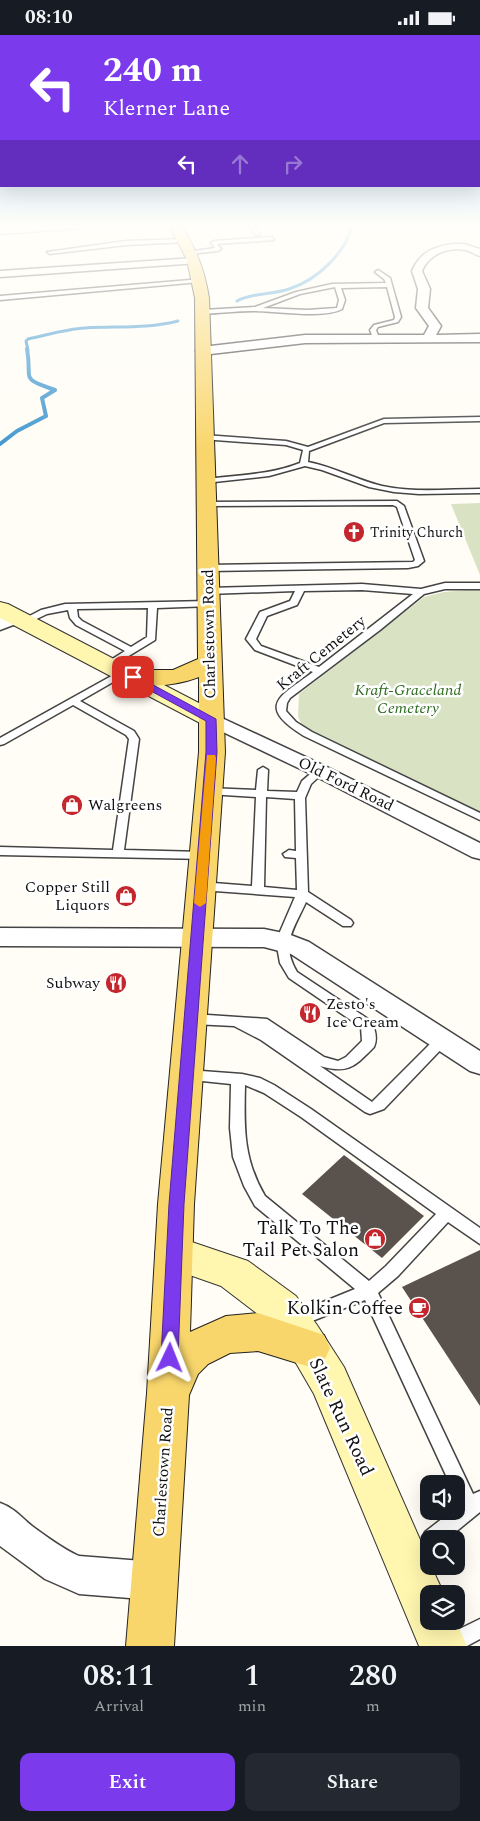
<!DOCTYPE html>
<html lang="en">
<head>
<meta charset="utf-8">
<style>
	:root { --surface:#171b24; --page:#242831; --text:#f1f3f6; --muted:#9ea1a6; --accent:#7c3aed }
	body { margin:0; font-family:Spectral,serif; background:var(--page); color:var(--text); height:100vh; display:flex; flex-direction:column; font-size:19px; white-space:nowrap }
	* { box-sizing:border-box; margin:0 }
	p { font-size:16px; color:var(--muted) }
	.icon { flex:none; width:28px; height:28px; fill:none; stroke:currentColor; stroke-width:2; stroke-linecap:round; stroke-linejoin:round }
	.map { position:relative; height:1611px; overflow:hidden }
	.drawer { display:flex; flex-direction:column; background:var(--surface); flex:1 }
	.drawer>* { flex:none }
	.banner { position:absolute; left:0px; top:0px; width:480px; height:152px; box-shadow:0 5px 20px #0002; background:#7c3aed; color:#fff; overflow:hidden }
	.tools { position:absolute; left:420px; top:1440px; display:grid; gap:10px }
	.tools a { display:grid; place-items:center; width:45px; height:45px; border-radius:10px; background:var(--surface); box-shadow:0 5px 20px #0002; font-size:25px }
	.pin { position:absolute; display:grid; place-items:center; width:42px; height:42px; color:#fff; margin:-21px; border-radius:10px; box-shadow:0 2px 8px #0006 }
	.me { position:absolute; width:55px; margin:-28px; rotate:2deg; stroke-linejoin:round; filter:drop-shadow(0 0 4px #0008) }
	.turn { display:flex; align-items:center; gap:18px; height:105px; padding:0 20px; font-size:22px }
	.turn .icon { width:65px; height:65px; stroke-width:2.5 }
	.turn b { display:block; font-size:35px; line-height:42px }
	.lanes { display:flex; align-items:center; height:48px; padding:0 20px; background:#0003; justify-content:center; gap:25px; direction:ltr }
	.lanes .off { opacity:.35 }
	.eta { display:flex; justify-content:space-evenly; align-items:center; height:85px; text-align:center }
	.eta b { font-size:30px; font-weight:600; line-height:35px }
	.cta { display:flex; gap:10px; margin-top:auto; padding:10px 20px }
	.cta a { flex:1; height:58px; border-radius:10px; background:var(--accent); color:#fff; font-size:20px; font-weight:600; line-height:58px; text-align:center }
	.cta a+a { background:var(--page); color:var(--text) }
	.status { display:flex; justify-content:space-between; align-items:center; height:35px; padding:0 25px; background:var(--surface); direction:ltr }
	.status svg { height:14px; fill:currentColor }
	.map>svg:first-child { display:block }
</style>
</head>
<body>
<div class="status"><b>08:10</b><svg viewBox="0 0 49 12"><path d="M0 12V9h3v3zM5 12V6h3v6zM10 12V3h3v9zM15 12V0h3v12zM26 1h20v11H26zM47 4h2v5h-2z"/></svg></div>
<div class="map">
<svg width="480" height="1611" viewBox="0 0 480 1611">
	<rect width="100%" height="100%" fill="#fffdf5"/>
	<g fill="#d9e3c4">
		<polygon points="480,468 480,540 451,469"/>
		<polygon points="480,554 480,777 303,692 298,682 299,659 424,562 444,557"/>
	</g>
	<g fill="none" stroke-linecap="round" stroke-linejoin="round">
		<g stroke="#3f96cf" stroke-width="3">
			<path d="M 237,266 C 254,257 272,260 289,254 C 317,245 346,218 352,190"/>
			<path d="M 28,315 L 26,306 L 28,304 C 47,300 66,294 85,293 C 117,291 147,294 178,286"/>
		</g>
		<path stroke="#3f96cf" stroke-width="4" d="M 0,409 L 17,396 L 46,381 L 42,363 L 55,355 C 18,342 33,346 27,314"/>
	</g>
	<g fill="#5a524d">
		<polygon points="344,1120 424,1181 382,1223 302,1159"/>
		<polygon points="480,1215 480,1371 402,1252"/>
	</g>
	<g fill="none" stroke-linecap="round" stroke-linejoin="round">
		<g stroke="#444" stroke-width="3">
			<g id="lane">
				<polygon points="248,190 253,190 260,200 256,200"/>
				<polygon points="272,202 274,205 217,209 221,214 218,216 190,219 187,217 215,213 211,208 214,206"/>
				<polygon points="184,204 186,207 126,210 50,219 47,217 126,206"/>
				<path d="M 378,235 L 390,243 L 401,282 L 398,287 L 378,292 L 376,295 L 379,303 L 376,305 L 373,303 L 370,295 L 374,290 L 394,285 L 395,282 L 387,252 L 341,253 L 345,265 L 342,274 C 324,284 275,276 253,276 C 237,276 220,278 203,279 L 200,277 L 203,275 L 255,272 L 296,257 L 332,249 L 386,248 L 384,244 L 375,237 ZM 335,252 L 339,265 L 337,273 L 307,275 L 263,273 L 300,259 Z"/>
				<polygon points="202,244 200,247 0,265 0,261"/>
				<path d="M 480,382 L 480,386 L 384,388 L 309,416 L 308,427 C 334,432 357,445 382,451 C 414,458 448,454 480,454 L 480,458 L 419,459 L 394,457 L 369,452 L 322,435 L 305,431 L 269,441 L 205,448 L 201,446 L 205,444 C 237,440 270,440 300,428 L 303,415 L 286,410 L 201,404 L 201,400 L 204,400 L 286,406 L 308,412 L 384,384 Z"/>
				<polygon points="397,466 404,471 424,526 418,531 408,533 208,536 204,533 208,530 413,527 415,525 397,472 393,470 206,471 202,469 206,467"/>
				<path d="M 445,548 L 480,548 L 480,554 L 445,554 L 424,559 L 380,595 L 290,663 L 287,668 L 286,676 L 296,687 L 312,697 L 480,778 L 480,785 L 304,701 C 256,671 279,662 313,637 L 255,615 L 246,604 L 260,577 L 290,566 L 295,556 L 208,559 L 204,556 L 208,553 L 362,549 L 421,554 ZM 362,555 L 413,559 L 319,632 L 261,611 L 256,604 L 267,581 L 297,570 L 304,556 Z"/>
				<path d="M 209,566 L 213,569 L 212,571 L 157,573 L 155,605 L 109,633 L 104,630 L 106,628 L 125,616 L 76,590 L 70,583 L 68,575 L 47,579 L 26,589 L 20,589 L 18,587 L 41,575 L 65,569 ZM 148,573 L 147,602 L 131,612 L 82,586 L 78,582 L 77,574 Z"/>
				<polygon points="124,634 129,637 127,639 80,666 134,696 139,704 124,815 203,817 207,818 209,821 207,824 0,820 0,812 113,815 129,704 126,700 73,670 4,709 0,710 0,703"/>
				<path d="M 263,732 L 268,735 L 267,756 L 297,757 L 302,746 L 316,734 L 324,734 L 325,736 L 311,749 L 305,763 L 308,857 L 351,885 L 353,888 L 351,891 L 343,891 L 306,867 C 294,894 280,908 297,937 L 371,986 C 375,994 378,1003 374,1012 C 354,1032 349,1039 320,1031 L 372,1067 L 438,1001 L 443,1000 L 448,1001 L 450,1005 L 384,1074 L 370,1079 L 365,1077 L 261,1005 L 234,991 L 193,989 L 188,987 L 186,984 L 188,981 L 193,979 L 267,984 L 324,1022 L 338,1026 L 346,1022 L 362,1006 L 361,992 L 289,943 L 280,928 L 276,906 L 295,862 L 201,855 L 195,851 L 201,847 L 252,851 L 256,762 L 208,759 L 203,756 L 208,753 L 256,755 L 258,735 ZM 266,762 L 295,764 L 296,816 L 289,815 L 283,819 L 285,822 L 296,823 L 297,855 L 264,852 Z"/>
				<path d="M 188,1035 L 242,1039 L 260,1043 L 274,1050 L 311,1074 L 480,1193 L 480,1209 L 448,1187 L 398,1241 L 378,1258 L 473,1459 L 480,1456 L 480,1477 L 447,1504 L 429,1504 L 429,1512 L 425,1511 L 423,1504 L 425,1497 L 452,1476 L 456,1476 L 456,1473 L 460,1470 L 456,1462 L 456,1449 L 450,1449 L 365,1265 L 297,1292 L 291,1290 L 289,1285 L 291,1280 L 355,1254 L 255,1171 L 244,1151 L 233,1122 L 230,1093 L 231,1049 L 183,1044 L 181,1040 L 183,1036 ZM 245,1050 L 264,1058 L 301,1082 L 436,1179 L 386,1231 L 369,1246 L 265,1161 C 243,1124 244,1092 245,1050 Z"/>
				<polygon points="480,1584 480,1604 467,1611 436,1611 439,1604"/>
			</g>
		</g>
		<g stroke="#444" stroke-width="3">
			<g id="street">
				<polygon points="40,190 88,190 83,193 0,199 0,193"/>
				<path d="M 454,209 L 464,209 L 480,214 L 480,221 C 475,220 471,216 465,215 C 448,212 429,219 422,236 L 430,254 L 428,273 L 441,291 L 436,300 L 480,299 L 480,307 L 305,308 L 202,320 L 196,316 L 202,312 L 305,300 L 424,300 L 429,291 L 416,273 L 418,254 L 412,236 C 420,217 435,211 454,209 Z"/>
				<polygon points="194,223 198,224 199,226 198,228 0,242 0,236"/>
				<polygon points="15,578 21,579 24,583 21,587 0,595 0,583"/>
				<polygon points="211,678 327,732 480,808 480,824 472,822 313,740 204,688 201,684 204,680"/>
				<polygon points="0,893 264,894 288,899 309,907 480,1016 480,1039 470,1036 291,919 264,912 0,911"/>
				<path d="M 0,1468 C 14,1473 21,1482 32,1491 C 47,1502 63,1514 79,1521 L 155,1527 L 168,1533 L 174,1546 L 168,1559 L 155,1565 L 79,1559 L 45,1544 L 0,1511 Z"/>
			</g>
		</g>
		<g stroke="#333" stroke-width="2">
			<g id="secondary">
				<polygon points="0,567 8,569 220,679 223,684 220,689 211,691 202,689 0,583"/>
				<polygon points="174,1201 248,1226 296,1261 317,1290 344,1332 429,1525 429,1531 431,1531 444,1559 429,1559 429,1586 456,1586 467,1611 419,1611 314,1359 289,1316 268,1287 221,1251 161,1230 155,1218 161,1206"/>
			</g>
		</g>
		<g stroke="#222" stroke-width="2">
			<path id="primary" d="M 169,190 L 181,190 C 196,213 205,236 209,263 L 225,717 L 194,1169 L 190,1297 L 226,1281 L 258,1278 L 324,1300 L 330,1313 L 324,1326 L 310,1332 L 258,1316 L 230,1318 L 208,1329 L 198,1339 L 189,1360 L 174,1611 L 126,1611 L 147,1358 L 158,1169 L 199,717 L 199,642 C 175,651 149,653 125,647 L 121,642 L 125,637 L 133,635 L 173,635 L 198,624 L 195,263 L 187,225 Z"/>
		</g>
		<use href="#lane" fill="#fff" fill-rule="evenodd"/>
		<use href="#street" fill="#fff" fill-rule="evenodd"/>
		<use href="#secondary" fill="#fff6b0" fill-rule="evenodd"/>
		<use href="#primary" fill="#f9d66b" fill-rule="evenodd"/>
	</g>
	<linearGradient id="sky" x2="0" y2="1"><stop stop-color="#95c6ee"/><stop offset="0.46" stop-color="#fffefa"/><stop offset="1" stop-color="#fffefa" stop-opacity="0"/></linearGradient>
	<rect width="480" height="416" fill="url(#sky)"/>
	<polygon fill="#7c3aed" stroke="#51269a" points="133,639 216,684 217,717 184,1169 178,1323 175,1328 170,1331 164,1328 161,1323 169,1169 206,717 206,686 129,644 128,642"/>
	<polygon fill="#f59e0b" points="207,720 215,720 216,723 206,868 200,872 194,868"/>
	<defs>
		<g id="church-disc" transform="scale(1.125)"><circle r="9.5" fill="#c4262e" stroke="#fff"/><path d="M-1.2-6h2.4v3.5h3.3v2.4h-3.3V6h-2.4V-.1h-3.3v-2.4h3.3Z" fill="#fff"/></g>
		<g id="shop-disc" transform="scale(1.125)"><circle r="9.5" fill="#c4262e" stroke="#fff"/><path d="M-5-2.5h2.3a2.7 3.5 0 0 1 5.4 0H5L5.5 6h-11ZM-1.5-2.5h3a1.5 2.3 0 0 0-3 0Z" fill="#fff"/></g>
		<g id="restaurant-disc" transform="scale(1.125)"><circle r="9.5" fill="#c4262e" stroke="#fff"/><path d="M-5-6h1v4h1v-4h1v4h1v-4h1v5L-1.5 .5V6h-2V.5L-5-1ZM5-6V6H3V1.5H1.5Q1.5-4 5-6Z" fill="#fff"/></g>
		<g id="cafe-disc" transform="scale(1.125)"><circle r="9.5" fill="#c4262e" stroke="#fff"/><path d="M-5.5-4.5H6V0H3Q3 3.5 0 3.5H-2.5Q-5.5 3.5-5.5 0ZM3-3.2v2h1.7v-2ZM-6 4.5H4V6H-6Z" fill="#fff"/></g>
	</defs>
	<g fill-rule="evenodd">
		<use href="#church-disc" x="354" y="497"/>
		<use href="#shop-disc" x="72" y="770"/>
		<use href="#shop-disc" x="126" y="861"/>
		<use href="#restaurant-disc" x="116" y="948"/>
		<use href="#restaurant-disc" x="310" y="978"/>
		<use href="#shop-disc" x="375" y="1204"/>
		<use href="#cafe-disc" x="419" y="1273"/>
	</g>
	<g text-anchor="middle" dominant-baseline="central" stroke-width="5" stroke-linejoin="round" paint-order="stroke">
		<g font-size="14" fill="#111" stroke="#fff" text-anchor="start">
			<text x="370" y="497">Trinity Church</text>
		</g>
		<g font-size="16" fill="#111" stroke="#fff">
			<text transform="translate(209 599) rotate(-91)">Charlestown Road</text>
			<text transform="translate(321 618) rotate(-39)">Kraft Cemetery</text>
			<text transform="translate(346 749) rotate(26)">Old Ford Road</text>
			<text transform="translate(163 1437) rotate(-86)">Charlestown Road</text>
		</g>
		<g font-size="16" font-style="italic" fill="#2f6b1f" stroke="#fff">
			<text x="408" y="655">Kraft-Graceland<tspan x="408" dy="18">Cemetery</tspan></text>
		</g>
		<g font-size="16" fill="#111" stroke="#fff" text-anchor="start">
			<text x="88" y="770">Walgreens</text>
			<text x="110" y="852" text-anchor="end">Copper Still<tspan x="110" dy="18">Liquors</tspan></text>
			<text x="100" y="948" text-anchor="end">Subway</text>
			<text x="326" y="969">Zesto's<tspan x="326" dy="18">Ice Cream</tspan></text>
		</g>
		<g font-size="19" fill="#111" stroke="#fff" text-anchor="end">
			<text x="359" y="1193">Talk To The<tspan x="359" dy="22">Tail Pet Salon</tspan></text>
			<text x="403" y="1273">Kolkin Coffee</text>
		</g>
		<g font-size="19" fill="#111" stroke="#fff">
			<text transform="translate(341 1382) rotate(65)">Slate Run Road</text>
		</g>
	</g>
</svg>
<div class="tools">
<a><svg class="icon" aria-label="sound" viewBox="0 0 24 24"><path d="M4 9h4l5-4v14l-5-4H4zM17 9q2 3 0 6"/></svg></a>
<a><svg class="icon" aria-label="search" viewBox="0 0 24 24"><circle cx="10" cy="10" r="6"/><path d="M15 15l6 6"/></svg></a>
<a><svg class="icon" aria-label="layers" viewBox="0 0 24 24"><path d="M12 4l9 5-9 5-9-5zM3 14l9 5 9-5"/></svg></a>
</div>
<div class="pin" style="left:133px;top:642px;background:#d93025"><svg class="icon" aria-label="arrive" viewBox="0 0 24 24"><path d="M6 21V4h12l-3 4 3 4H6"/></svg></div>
<svg class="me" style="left:170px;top:1323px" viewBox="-20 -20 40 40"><path d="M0-17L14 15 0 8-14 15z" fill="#7c3aed" stroke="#fff" stroke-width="4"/></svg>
<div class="banner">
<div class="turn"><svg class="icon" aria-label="left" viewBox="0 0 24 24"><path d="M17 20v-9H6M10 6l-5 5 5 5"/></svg><div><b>240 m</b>Klerner Lane</div></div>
<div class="lanes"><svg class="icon" aria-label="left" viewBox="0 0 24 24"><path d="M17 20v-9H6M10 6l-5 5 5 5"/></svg><svg class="icon off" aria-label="ahead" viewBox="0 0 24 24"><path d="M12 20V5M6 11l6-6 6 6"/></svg><svg class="icon off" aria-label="right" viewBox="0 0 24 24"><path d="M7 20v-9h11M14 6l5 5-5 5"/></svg></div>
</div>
</div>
<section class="drawer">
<div class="eta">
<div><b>08:11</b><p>Arrival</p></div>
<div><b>1</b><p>min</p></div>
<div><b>280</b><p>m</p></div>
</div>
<div class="cta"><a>Exit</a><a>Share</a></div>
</section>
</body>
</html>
